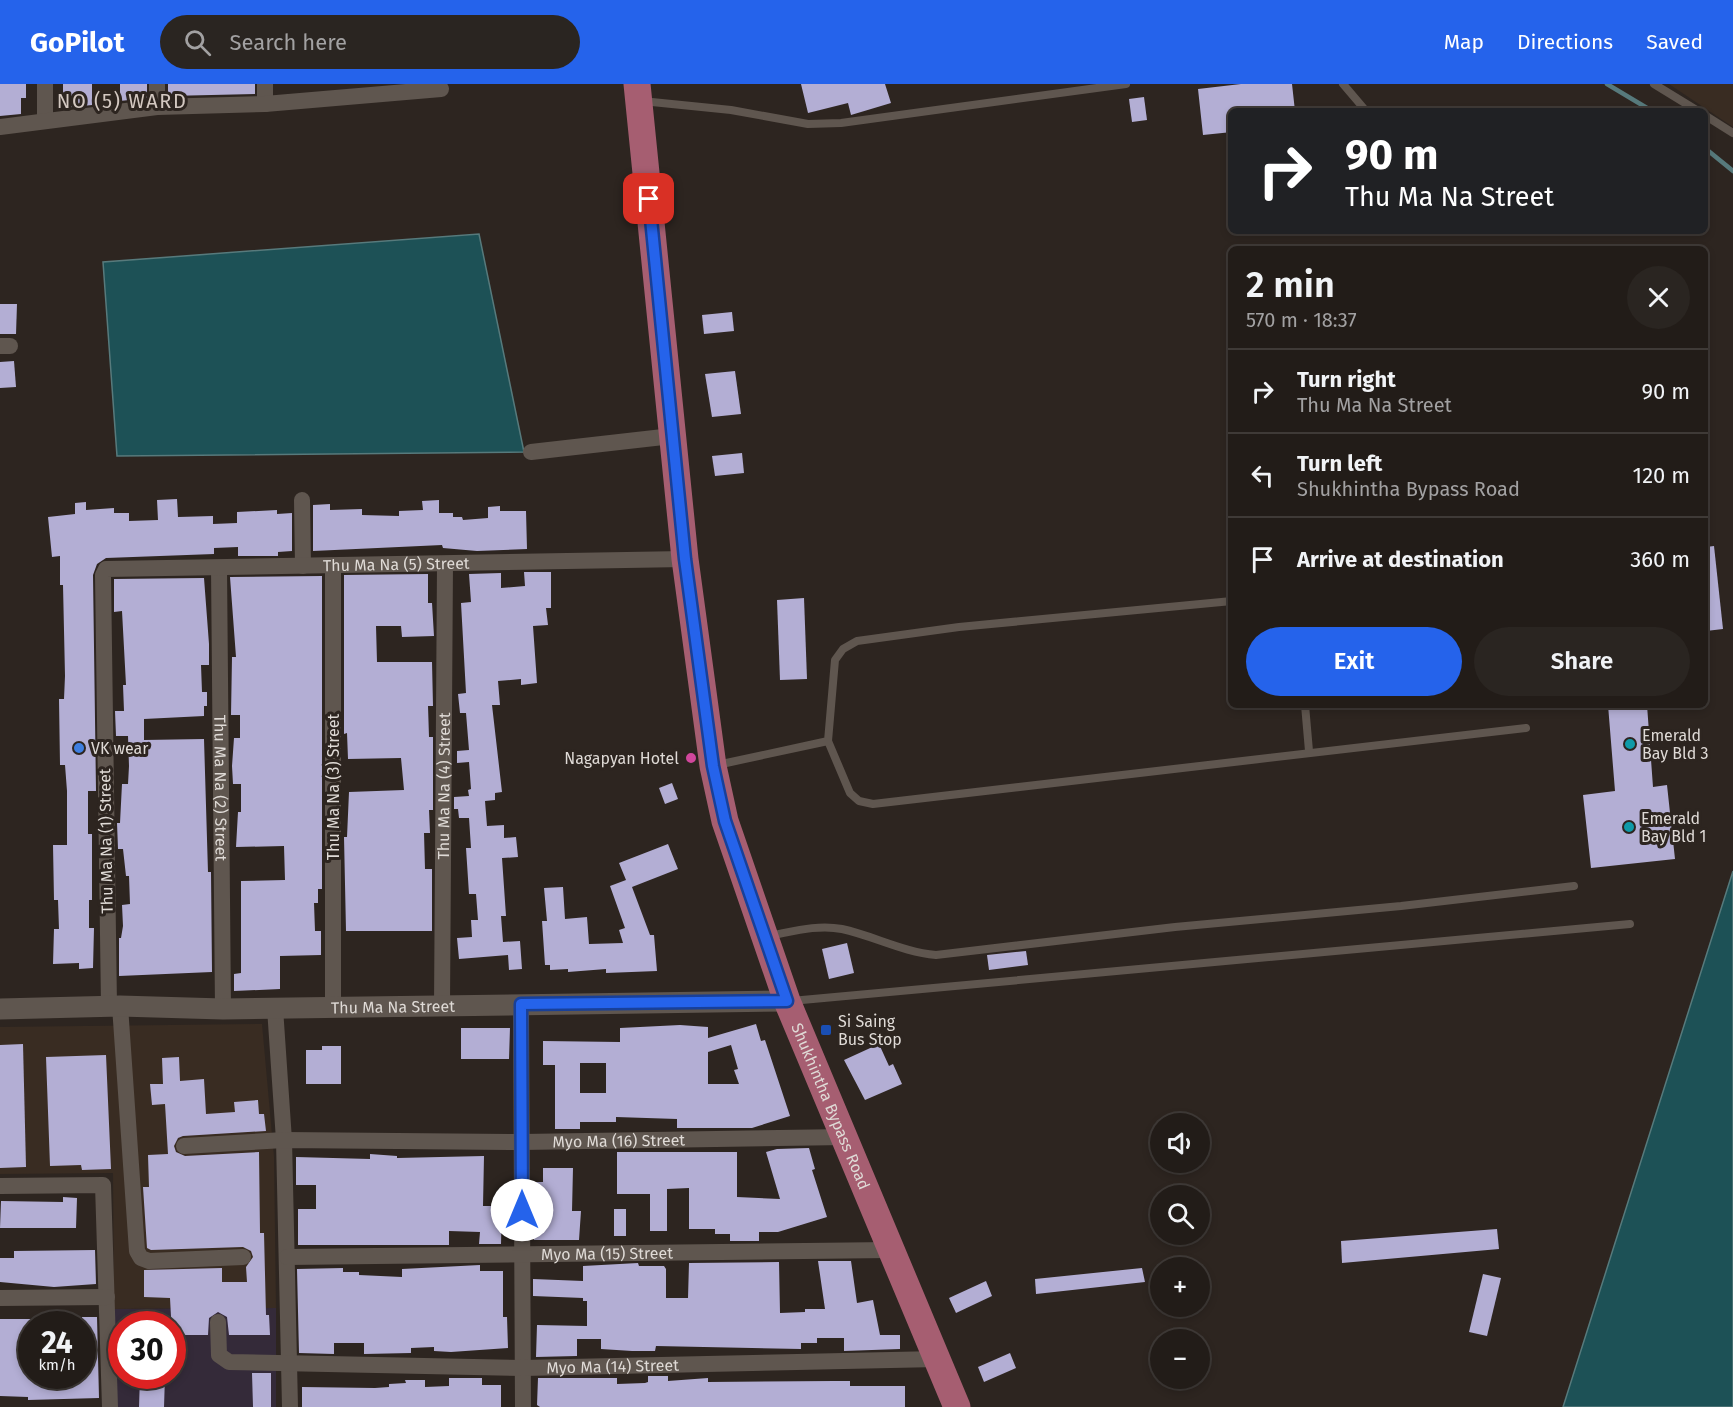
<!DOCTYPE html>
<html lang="en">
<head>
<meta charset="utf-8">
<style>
	:root { --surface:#221c18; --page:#2a2521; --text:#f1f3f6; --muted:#a2a1a2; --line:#3f3a37; --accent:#2563eb }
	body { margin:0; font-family:"Fira Sans",sans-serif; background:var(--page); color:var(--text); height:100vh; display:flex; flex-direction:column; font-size:22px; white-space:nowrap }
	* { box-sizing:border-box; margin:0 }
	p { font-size:20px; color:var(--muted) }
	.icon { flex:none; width:33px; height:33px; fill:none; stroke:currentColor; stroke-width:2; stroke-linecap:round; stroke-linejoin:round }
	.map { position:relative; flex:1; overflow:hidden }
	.panel { position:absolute; left:1228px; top:162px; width:480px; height:462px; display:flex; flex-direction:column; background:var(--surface); border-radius:9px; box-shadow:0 3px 9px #0003,0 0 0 2px var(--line) }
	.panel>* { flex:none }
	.guide { position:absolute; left:1228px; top:24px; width:480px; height:126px; border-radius:9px; box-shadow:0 3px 9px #0003,0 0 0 2px var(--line); background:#202124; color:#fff; overflow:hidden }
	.fabs { position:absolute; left:1150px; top:1029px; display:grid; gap:12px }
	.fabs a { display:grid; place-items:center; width:60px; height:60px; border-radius:50%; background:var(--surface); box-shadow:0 3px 9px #0003,0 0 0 2px var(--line); font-size:30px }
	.speed { position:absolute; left:18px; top:1227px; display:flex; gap:12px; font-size:30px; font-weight:700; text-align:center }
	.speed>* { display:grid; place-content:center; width:78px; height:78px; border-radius:50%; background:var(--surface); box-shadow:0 3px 9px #0003,0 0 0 2px var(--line); line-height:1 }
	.speed small { font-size:15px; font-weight:400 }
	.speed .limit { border:9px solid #d22; background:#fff; color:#111 }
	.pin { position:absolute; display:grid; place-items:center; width:51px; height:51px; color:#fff; margin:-26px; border-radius:12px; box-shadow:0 3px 9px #0006 }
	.me { position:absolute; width:66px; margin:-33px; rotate:0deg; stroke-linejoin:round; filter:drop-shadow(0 0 4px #0008) }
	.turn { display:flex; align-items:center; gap:21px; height:126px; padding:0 18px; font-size:27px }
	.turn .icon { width:78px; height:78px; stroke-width:2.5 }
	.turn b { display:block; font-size:42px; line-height:51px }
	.round { display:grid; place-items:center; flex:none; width:63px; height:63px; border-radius:32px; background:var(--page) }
	.head { display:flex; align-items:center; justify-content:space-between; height:102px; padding:0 18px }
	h1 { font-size:36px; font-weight:600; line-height:45px }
	.primary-button { display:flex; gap:12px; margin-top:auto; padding:12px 18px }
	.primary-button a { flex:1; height:69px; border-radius:36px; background:var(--accent); color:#fff; font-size:24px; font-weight:600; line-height:69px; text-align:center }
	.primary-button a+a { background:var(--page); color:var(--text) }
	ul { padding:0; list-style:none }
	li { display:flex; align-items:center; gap:18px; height:84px; padding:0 18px; border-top:2px solid var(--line) }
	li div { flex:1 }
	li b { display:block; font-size:22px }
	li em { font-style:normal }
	header { display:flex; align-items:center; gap:36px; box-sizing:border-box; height:84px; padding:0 30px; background:var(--accent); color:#fff }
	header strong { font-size:28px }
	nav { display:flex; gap:33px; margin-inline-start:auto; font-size:21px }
	.search { width:420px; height:54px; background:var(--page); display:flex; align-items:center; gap:15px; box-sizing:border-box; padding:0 21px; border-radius:33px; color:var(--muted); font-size:22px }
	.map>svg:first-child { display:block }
</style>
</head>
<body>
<header>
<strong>GoPilot</strong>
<div class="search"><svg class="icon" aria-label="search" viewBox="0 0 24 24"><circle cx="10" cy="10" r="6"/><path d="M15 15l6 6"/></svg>Search here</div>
<nav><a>Map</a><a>Directions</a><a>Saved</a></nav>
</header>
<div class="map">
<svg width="1733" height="1323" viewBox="0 0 1733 1323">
	<rect width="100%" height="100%" fill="#2d2520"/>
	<g fill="#392c22">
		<polygon points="1669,0 1733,0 1733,43"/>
		<polygon points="262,940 274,1073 276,1224 114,1225 113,1089 0,1090 0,943"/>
	</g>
	<path fill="#342a39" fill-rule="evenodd" d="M 276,1224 L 276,1323 L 115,1323 L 114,1225 ZM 122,1240 L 172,1240 L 172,1292 L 122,1292 Z"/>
	<g fill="#1d5156" stroke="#577a7c" stroke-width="1.5">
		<polygon points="479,150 524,368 117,372 103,178"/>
		<polygon points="1733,787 1733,1323 1563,1323"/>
	</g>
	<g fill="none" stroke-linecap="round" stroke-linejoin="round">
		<g stroke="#577a7c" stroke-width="4.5">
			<polyline points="1607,0 1652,27"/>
			<polyline points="1706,65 1733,87"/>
		</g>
	</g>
	<g fill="#b3aed4" fill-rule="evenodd">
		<polygon points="0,0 26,0 26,14 21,14 21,30 0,32"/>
		<polygon points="63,0 92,0 92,21 63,24"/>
		<polygon points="120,0 147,0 147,14 120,17"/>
		<polygon points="168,0 255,0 255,10 168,12"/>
		<polygon points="801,0 885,0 891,19 851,31 848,19 808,29"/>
		<polygon points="1241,0 1292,0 1295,27 1232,27 1232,48 1203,51 1198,5"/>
		<polygon points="1144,13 1147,36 1132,38 1129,15"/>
		<polygon points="0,220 17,220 16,250 0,250"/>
		<polygon points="732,228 734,247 704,250 702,231"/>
		<polygon points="14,277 16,303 0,304 0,278"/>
		<polygon points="735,287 741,330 712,333 705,290"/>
		<polygon points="742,369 744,389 715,392 712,372"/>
		<polygon points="177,415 178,433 213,432 213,440 237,439 237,428 277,426 277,430 292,429 292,467 278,468 278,472 238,472 238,463 214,464 214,470 106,474 97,480 93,491 96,707 88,707 88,750 92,750 92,816 89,816 89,844 94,844 93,884 79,885 79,879 53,880 54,845 59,845 58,816 54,816 53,761 67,761 67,707 65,681 60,681 59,615 64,615 65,592 63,501 60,501 60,472 52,473 48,433 75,430 75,419 86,418 86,426 114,424 114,429 129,429 129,437 158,436 157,416"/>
		<polygon points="439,416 439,429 453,429 453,433 462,433 463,436 488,434 488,423 500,422 500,427 526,427 527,465 477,467 443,464 442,461 313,467 313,421 330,420 330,426 362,425 362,431 399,432 399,427 423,426 422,417"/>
		<polygon points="1714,462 1723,545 1706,547 1706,463"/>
		<polygon points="524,488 551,488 551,524 546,524 548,541 533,542 537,599 521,601 521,595 498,597 500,621 492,621 502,708 495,709 495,716 485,717 487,742 504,741 504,754 516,753 518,773 502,774 506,832 501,832 503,858 520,857 522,885 509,886 508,871 459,875 457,854 472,853 471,836 478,836 476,810 469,810 466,764 471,764 469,734 459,734 458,725 454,725 454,713 469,712 468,706 471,705 469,678 457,679 457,667 469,666 466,629 460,629 458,610 466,609 461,519 471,518 469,490 501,489 501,504 525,502"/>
		<polygon points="428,490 428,519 432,519 434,552 402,553 401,542 376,542 377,578 432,578 433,622 428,622 429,653 433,653 433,726 429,726 430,749 424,749 425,785 432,785 432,847 346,847 344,753 347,753 349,708 404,706 401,674 348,675 347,649 344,650 344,491"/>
		<polygon points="322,492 322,805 318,805 318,819 314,819 315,847 321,847 321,871 280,872 280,905 234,907 234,890 241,889 241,797 285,796 284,762 236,763 238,728 241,728 241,700 233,700 232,682 234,654 240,654 240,631 231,631 232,573 236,573 230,493"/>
		<polygon points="204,494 209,560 209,581 201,581 202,608 207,608 207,622 204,622 204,632 144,635 144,656 204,655 208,788 211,788 212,888 119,892 119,854 121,854 123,842 122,821 130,820 129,792 126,792 123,765 118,765 117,739 120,739 122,700 128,700 129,682 128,652 116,652 115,627 124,627 123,601 126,601 122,527 114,528 114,495"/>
		<polygon points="804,514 807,595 780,596 777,516"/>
		<polygon points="1608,621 1647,621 1653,703 1667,701 1675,775 1591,784 1583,711 1615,707"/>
		<polygon points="672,699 678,715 665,720 659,704"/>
		<polygon points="668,760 678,785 632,803 650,851 654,851 657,887 606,889 606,885 568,888 568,885 550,886 550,881 545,881 542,837 547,837 544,804 563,803 565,835 587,833 589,860 623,859 619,846 625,844 610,802 626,796 619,779"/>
		<polygon points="847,859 854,889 829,895 822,865"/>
		<polygon points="1026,867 1028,881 989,886 987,871"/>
		<path d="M 756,940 L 761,957 L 765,956 L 790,1032 L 752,1044 L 677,1044 L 677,1035 L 616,1033 L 616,1038 L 580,1038 L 580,1045 L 555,1045 L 555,981 L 543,981 L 543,957 L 620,958 L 620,944 L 680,941 L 708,943 L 708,954 ZM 731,961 L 738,985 L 734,986 L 739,1000 L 708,1000 L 708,968 ZM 580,979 L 606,979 L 606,1009 L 580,1009 Z"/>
		<polygon points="461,944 510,944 509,975 461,975"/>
		<polygon points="23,960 26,1083 0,1084 0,961"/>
		<polygon points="879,960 889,982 893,980 902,1000 865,1016 844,976"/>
		<polygon points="322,962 341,962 341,1000 306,1000 306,966 322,966"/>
		<polygon points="106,971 111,1085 82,1086 81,1081 50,1082 46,973"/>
		<polygon points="179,973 180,997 204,995 206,1030 235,1028 234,1018 258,1016 259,1030 264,1030 266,1047 183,1052 178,1054 174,1062 176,1068 185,1072 259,1068 260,1149 264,1149 266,1231 269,1231 270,1251 229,1251 227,1233 218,1228 209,1234 208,1251 172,1251 170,1214 144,1213 144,1186 222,1184 222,1198 247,1198 246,1183 253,1173 251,1167 243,1163 151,1166 147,1164 143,1103 149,1103 148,1071 168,1070 165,1020 152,1021 150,1000 163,1000 162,974"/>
		<polygon points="809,1064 815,1085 812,1086 827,1133 778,1148 759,1148 759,1157 730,1157 730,1150 715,1150 715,1145 689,1145 689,1104 667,1105 667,1147 650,1147 650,1110 617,1110 617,1068 737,1068 737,1113 780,1115 766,1068 777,1065"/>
		<polygon points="370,1070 397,1072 397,1074 484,1072 483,1122 502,1122 501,1160 479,1160 480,1148 449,1147 449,1161 298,1161 298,1125 316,1125 316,1101 296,1101 296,1073 370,1075"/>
		<polygon points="543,1084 573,1084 572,1127 581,1127 579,1156 534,1156 532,1098 543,1098"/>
		<polygon points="63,1113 77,1114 76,1144 0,1144 1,1117 63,1118"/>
		<rect x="614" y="1125" width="12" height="27"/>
		<polygon points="1497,1145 1499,1165 1342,1179 1341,1157"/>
		<polygon points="95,1166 96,1200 54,1203 0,1198 0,1174 14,1174 14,1167"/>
		<polygon points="818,1177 851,1177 857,1219 873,1216 880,1251 900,1251 900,1265 844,1267 844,1254 817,1254 817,1259 801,1259 801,1265 656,1262 655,1267 632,1267 601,1265 601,1255 577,1255 577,1272 536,1273 537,1241 587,1242 587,1217 583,1217 583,1214 533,1212 533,1195 583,1197 583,1182 638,1179 639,1182 664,1182 666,1185 666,1214 688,1214 689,1179 779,1178 780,1229 805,1228 805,1225 825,1225"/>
		<polygon points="480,1181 480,1187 503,1187 503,1233 507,1233 508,1264 451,1268 434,1267 434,1263 411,1264 411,1269 364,1270 364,1259 334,1259 334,1270 299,1269 297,1185 343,1184 343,1188 359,1188 359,1191 402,1193 402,1185"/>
		<polygon points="1142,1184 1145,1198 1036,1210 1035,1195"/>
		<polygon points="1483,1190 1501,1194 1487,1252 1469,1248"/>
		<polygon points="986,1197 992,1212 956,1229 949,1214"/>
		<polygon points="82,1233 97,1233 99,1314 28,1316 28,1313 0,1312 0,1235 32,1235 32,1292 82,1292"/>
		<polygon points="1010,1269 1016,1284 984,1298 978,1283"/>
		<polygon points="252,1289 271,1289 271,1323 253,1323"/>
		<polygon points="140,1292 165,1292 164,1323 139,1323"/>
		<polygon points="648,1292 668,1292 668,1297 708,1294 708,1298 835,1297 850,1297 850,1302 905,1302 905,1323 540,1323 537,1321 538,1294 617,1294 617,1300 645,1299 648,1298"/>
		<polygon points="449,1294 482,1294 482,1301 501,1301 501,1323 302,1323 302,1303 375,1304 389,1303 389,1300 406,1299 405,1296 425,1296 425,1303 449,1302"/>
	</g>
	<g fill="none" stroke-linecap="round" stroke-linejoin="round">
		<g stroke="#5f564f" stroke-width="8">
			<polyline points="1343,0 1366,27"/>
			<polyline points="1654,0 1698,27"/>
			<polyline points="642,17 731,26 808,40 841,39 1126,0"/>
			<polyline points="1706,32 1733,49"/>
			<polyline points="1305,621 1309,667"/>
			<polyline points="828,657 850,709 859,717 873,720 1526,644"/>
			<polyline points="717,681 828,657 835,576 843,565 857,557 959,543 1232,517"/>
			<path d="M 768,852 C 791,848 817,840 842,845 C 874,852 903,868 936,871 L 1175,843 L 1401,822 L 1574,802"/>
			<polyline points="791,917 1630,840"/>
		</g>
		<g stroke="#5f564f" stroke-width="16">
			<polyline points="157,0 157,23"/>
			<polyline points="265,0 265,20"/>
			<polyline points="45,37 45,0"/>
			<polyline points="0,43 157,23 265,20 441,5"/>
			<polyline points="0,262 10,262"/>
			<polyline points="531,368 672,352"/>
			<polyline points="302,416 303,482"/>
			<polyline points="333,482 333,924"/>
			<path id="s1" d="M 219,484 L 223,925"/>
			<polyline points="521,920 523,1323"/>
			<path id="s2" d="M 109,922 L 103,491 L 106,485 L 685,475"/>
			<polyline points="120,922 137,1167 141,1174 149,1177 243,1173"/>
			<path id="s3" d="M 442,922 L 445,480"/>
			<polyline points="275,924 284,1056 290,1323"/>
			<path id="s4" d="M 184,1062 L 284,1056 L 522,1058 L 846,1053"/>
			<polyline points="0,1102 103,1101 110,1323"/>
			<path id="s5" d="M 287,1173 L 890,1166"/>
			<polyline points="0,1214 107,1213"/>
			<path id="s6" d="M 218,1238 L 219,1271 L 229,1278 L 523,1284 L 938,1275"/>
		</g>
		<path stroke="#5f564f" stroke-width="21" id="s7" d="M 0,925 L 120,922 L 223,925 L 787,917"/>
		<path stroke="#a65e71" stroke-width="27" id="s8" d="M 637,0 L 685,475 L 713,682 L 725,737 L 787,917 L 957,1323"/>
	</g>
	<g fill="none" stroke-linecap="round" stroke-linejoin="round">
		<g stroke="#184099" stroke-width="15">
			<polyline id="route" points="522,1126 521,920 787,917 725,737 713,682 685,475 649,115"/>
		</g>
		<use href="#route" stroke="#2563eb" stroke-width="10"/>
	</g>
	<g fill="#0f9aa8" stroke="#2d2520" stroke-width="2">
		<circle cx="1630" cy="660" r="6"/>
		<circle cx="1629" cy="743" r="6"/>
	</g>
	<circle fill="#3f7fe0" stroke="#2d2520" stroke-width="2" cx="79" cy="664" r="6"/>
	<circle fill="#d1479c" stroke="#2d2520" stroke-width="2" cx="691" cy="674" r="6"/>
	<rect fill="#1a4fb4" stroke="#2d2520" stroke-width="2" x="820" y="940" width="12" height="12" rx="3"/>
	<g text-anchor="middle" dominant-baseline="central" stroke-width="6" stroke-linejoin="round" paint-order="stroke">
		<g font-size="16" fill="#dfdad6" stroke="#2d2520">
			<text stroke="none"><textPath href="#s2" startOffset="728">Thu Ma Na (5) Street</textPath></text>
			<text stroke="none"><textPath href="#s3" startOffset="220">Thu Ma Na (4) Street</textPath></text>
			<text transform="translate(333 703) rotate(-90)">Thu Ma Na (3) Street</text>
			<text stroke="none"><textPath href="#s1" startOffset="220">Thu Ma Na (2) Street</textPath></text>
			<text transform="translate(106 757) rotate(-91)">Thu Ma Na (1) Street</text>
			<text stroke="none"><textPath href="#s7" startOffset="393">Thu Ma Na Street</textPath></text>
			<text stroke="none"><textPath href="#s8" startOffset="1047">Shukhintha Bypass Road</textPath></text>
			<text stroke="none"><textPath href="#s4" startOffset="435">Myo Ma (16) Street</textPath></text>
			<text stroke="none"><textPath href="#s5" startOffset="320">Myo Ma (15) Street</textPath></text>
			<text stroke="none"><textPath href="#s6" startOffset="429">Myo Ma (14) Street</textPath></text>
		</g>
		<g font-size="16" fill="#dfdad6" stroke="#2d2520" text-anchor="start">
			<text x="1642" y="651">Emerald<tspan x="1642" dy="18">Bay Bld 3</tspan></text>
			<text x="91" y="664">VK wear</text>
			<text x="679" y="674" text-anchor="end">Nagapyan Hotel</text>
			<text x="1641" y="734">Emerald<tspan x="1641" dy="18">Bay Bld 1</tspan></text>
			<text x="838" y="937">Si Saing<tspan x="838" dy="18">Bus Stop</tspan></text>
		</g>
		<g font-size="20" letter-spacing="1.5" fill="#d3c8c1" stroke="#2d2520">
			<text x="122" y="17">NO (5) WARD</text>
		</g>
	</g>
</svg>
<div class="fabs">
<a><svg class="icon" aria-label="sound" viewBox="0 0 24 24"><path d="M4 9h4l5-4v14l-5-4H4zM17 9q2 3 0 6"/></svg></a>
<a><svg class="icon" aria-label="search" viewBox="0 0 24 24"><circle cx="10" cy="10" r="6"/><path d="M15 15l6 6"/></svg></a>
<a>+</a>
<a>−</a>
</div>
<div class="speed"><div>24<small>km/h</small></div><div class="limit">30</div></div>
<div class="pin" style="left:649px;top:115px;background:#d93025"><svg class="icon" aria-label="arrive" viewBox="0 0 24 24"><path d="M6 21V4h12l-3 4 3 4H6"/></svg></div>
<svg class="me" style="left:522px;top:1126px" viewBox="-20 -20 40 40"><circle r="19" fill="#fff"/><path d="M0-13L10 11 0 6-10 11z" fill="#2563eb"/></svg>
<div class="guide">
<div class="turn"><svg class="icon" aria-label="right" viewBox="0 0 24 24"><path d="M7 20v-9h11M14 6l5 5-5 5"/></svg><div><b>90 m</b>Thu Ma Na Street</div></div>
</div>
<section class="panel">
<div class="head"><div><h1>2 min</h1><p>570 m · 18:37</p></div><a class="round"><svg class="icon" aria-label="close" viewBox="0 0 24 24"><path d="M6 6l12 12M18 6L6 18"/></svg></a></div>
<ul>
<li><svg class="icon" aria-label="right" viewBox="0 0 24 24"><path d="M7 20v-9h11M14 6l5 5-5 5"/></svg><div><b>Turn right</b><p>Thu Ma Na Street</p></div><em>90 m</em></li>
<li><svg class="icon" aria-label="left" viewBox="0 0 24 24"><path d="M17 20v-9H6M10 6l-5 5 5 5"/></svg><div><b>Turn left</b><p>Shukhintha Bypass Road</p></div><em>120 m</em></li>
<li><svg class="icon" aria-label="arrive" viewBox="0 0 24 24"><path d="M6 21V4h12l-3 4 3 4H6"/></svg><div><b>Arrive at destination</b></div><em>360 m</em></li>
</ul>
<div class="primary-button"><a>Exit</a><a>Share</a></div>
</section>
</div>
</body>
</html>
